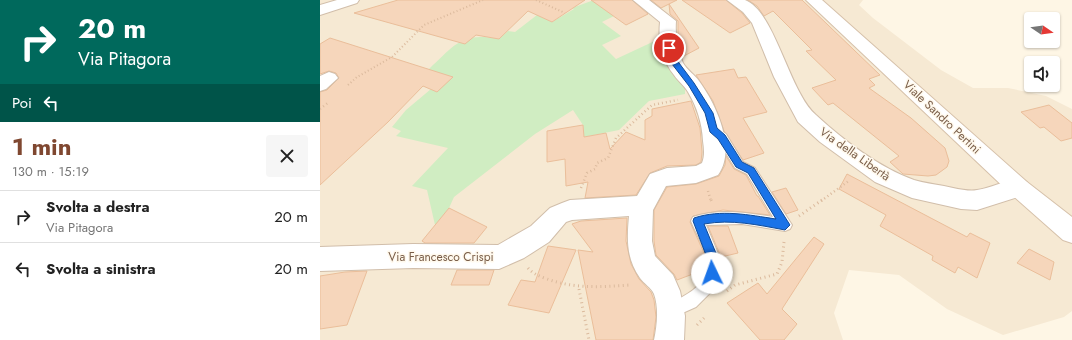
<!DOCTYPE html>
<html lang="it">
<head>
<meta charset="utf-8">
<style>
	:root { --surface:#fff; --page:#f6f6f6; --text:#222; --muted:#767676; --line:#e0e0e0; --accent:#7f4730 }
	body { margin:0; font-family:Jost,sans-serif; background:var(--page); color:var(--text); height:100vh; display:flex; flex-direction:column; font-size:15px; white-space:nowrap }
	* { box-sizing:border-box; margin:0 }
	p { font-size:13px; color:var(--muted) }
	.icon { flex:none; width:22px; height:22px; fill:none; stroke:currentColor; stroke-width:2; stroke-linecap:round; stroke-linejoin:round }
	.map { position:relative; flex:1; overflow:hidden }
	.drawer { display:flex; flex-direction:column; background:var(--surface); width:320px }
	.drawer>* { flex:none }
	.banner { background:#00695c; color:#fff; overflow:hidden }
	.needle { width:26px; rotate:103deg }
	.controls { position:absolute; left:704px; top:12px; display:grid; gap:8px }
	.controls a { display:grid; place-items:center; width:36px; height:36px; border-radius:4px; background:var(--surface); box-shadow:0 1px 3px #0004; font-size:20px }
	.pin { position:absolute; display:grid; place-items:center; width:34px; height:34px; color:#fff; margin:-17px; border:2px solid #fff; border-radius:50%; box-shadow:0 1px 4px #0007 }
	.me { position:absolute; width:44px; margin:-22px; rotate:357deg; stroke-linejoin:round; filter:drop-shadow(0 0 3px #0008) }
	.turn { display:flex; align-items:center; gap:14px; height:84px; padding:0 12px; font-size:18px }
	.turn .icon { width:52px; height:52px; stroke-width:2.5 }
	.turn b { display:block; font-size:28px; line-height:34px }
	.then { display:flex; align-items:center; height:38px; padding:0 12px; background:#0003; gap:8px; font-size:15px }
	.round { display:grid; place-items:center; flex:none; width:42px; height:42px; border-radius:4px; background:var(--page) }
	.headline { display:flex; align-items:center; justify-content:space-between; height:68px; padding:0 12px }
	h1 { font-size:24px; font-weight:700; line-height:30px; color:var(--accent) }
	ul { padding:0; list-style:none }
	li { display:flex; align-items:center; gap:12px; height:52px; padding:0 12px; border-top:1px solid var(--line) }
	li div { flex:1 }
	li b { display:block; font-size:15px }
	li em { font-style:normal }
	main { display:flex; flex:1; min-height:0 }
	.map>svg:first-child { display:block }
</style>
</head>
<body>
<main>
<section class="drawer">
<div class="banner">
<div class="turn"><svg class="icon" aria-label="right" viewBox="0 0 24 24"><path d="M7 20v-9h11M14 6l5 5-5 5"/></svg><div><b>20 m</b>Via Pitagora</div></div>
<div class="then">Poi<svg class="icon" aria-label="left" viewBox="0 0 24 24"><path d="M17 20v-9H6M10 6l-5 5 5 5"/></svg></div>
</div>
<div class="headline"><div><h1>1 min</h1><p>130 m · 15:19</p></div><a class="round"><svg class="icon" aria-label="close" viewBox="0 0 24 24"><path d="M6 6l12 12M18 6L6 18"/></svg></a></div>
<ul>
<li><svg class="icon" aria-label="right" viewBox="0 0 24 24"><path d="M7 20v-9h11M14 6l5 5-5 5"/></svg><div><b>Svolta a destra</b><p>Via Pitagora</p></div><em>20 m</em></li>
<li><svg class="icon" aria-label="left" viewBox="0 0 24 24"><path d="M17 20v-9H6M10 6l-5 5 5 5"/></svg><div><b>Svolta a sinistra</b></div><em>20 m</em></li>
</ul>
</section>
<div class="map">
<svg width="752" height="340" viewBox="0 0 752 340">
	<rect width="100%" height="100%" fill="#fef6e5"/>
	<polygon fill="#f6e9d3" points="0,0 543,0 539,5 553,18 621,70 653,88 688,88 726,96 752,109 752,311 744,317 683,335 627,309 579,275 529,270 514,313 523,340 0,340"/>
	<path fill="#d0edc2" d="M 274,0 L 294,16 L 282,22 L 301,36 L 282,45 L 296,59 L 341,38 L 365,84 L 365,94 L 329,101 L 299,130 L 264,137 L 263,125 L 253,110 L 215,134 L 134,197 L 129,208 L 115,225 L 107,190 L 92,186 L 128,148 L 76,136 L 81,131 L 72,127 L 86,110 L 111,89 L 117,92 L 109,69 C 135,45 141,32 179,39 L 188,31 L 195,32 L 217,15 L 232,22 L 254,9 L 252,8 Z"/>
	<g fill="#f6d6bb" stroke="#eabe9a">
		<polygon points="78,0 265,0 232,22 208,11 179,39 156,35 145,44 34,13"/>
		<polygon points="271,0 312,0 328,14 306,25"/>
		<polygon points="331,0 357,0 349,4 379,48 362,57 358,42 358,21 350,14 349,4 341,8"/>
		<polygon points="362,0 406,0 422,13 430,23 410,33"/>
		<polygon points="428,0 482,0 560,75 549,79 555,85 549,88 591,118 625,148 629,161 627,167 616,175 608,176 583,174 570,162 579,156 513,103 508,105 492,88 516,80 486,51 492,50 453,11 444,16 437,6"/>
		<polygon points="10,38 133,77 117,92 103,86 68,122 0,185 0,92 7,90 19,78 16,73 9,71 0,74 0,44"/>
		<polygon points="414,69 418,78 426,77 447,112 423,118 444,153 423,160 404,131 393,101 376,75"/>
		<polygon points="371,101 380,128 382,152 381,162 376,165 347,166 330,173 316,195 265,198 268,182 246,186 245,159 227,162 227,131 263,125 264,137 286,133 290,149 306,132 325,140 325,120 332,116 332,109"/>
		<polygon points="729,105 752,123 752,138 741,141 724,127 720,128 701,112"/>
		<polygon points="406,156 414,169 426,175 437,196 438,196 450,215 403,210 373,216 370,222 384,253 386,269 357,280 354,274 336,255 334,241 334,210 347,187 376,184 399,176 405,165"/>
		<polygon points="527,174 647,237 650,233 670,243 657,278 638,267 635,273 612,260 613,256 560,226 566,215 519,189"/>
		<polygon points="466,188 478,210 466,214 452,192"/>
		<polygon points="129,208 167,227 154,243 105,243 102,241"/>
		<polygon points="307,218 306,241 311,264 319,279 331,292 334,300 336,317 333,340 276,340 258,250 273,252 252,224 261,221"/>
		<polygon points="388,226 408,226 418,253 401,257"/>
		<polygon points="494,237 504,244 462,309 477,324 464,340 440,340 407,303 438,283 447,294"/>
		<polygon points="228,246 256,250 229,313 188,305 201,280 215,282"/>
		<polygon points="709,249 734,262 730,280 697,263"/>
		<polygon points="137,270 174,270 169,285 131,285"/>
		<polygon points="47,271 27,325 0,329 0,276 25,272"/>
	</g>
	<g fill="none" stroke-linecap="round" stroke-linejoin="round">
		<g stroke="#d1beaa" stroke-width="2">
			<path id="lane" d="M 394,126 L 406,134 L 423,162 L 435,168 L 472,225 L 470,229 L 465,231 L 422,224 L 386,225 L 402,263 L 397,283 L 395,288 L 376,307 L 349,319 L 344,316 L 341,311 L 344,306 C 360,299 391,285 388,262 C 386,250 376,233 371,221 L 373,217 C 398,208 428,213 453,217 L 427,174 L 415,168 L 398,140 L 388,130 L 390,127 Z"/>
		</g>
		<g stroke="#d1beaa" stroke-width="2">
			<g id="street">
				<polygon points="17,0 39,0 37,3 0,15 0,5"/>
				<path d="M 313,0 L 329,0 L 356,21 C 355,35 357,50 363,63 C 367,70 375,75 379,81 C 396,104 417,149 398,175 L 376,183 L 346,186 L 333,210 L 332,241 L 335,256 L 353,275 L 360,291 L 365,316 L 364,340 L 334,340 C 337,326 339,308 334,294 C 331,287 324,284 320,278 C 306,258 307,239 309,216 L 252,220 L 246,222 L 229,242 L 204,258 L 179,269 L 93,268 L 0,271 L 0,247 L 93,244 L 178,245 L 211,226 L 230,208 L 242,203 L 250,200 L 317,196 L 330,174 L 347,168 L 376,166 L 382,163 C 385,156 384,148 383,141 C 382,123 377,107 368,92 C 364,85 358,81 354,75 C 342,60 338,41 340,22 Z"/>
				<path d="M 407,0 C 412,0 420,0 425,0 C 455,11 469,92 496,115 C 523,140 560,168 594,180 C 604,183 614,184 624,186 C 635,188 647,192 657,190 C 674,188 690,176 707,182 L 710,188 L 707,194 L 657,210 L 641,209 L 592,198 L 555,182 L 500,142 L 478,122 L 454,77 L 432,23 L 423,12 Z"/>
				<polygon points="9,72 15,74 18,78 6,89 0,91 0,76"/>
			</g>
		</g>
		<g stroke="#d6c1aa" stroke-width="2">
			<polygon id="secondary" points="486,0 502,0 707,182 752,217 752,243 743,240 691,194"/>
		</g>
		<g stroke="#dbba9d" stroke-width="2" stroke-dasharray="1 2.5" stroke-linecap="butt">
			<polyline points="216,0 245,13"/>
			<polyline points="28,85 37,77 72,57 104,25 163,0"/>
		</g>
		<g stroke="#dbba9d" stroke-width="2.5" stroke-dasharray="1 3" stroke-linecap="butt">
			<polyline points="0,109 9,102"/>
			<polyline points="261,188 267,173 275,169 277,163 288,158 296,138 332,105 358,100"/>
			<polyline points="388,191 391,201"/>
			<polyline points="501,201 530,180"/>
		</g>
		<g stroke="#dbba9d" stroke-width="3" stroke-dasharray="1 3.5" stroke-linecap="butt">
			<polyline points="391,200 392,202"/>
			<polyline points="479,216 502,200"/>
			<path d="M 208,268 C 213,274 219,276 227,279 C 255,289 280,287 310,285"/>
			<polyline points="259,289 269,340"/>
			<polyline points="407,291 415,285 457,274 462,262 464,242"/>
			<polyline points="377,325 384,318"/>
		</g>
		<use href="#lane" fill="#fff" fill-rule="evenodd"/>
		<use href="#street" fill="#fff" fill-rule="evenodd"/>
		<use href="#secondary" fill="#fff" fill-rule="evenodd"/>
	</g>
	<path fill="#1a73e8" stroke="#114b97" d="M 349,46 L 352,48 L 359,63 L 374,83 L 393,113 L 397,128 L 405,135 L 422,162 L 434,168 L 470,225 L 465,230 C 438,225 412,219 384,224 L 400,263 L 396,277 L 392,278 L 388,277 L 387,273 L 389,263 L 373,221 L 374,218 C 401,209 429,215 456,219 L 428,173 L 416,167 L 398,139 L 390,132 L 385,113 L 369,86 L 352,64 L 345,48 Z"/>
	<g text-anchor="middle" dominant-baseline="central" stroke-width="3" stroke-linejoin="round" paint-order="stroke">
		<g font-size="12" fill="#795d48" stroke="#fff9ed">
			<text transform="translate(622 117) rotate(43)">Viale Sandro Pertini</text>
			<text transform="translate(535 154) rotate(35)">Via della Libertà</text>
			<text x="121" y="257">Via Francesco Crispi</text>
		</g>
	</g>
</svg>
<div class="controls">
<a><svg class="needle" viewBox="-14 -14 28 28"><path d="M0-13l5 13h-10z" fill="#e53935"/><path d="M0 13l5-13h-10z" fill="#767676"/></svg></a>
<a><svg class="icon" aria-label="sound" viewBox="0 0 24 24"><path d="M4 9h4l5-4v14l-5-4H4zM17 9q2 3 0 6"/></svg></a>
</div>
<div class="pin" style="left:349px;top:48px;background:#d93025"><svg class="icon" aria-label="arrive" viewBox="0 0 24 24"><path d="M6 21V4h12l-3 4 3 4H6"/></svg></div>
<svg class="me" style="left:392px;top:273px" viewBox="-20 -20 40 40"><circle r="19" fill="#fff"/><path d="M0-13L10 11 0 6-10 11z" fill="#1a73e8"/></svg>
</div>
</main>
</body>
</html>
